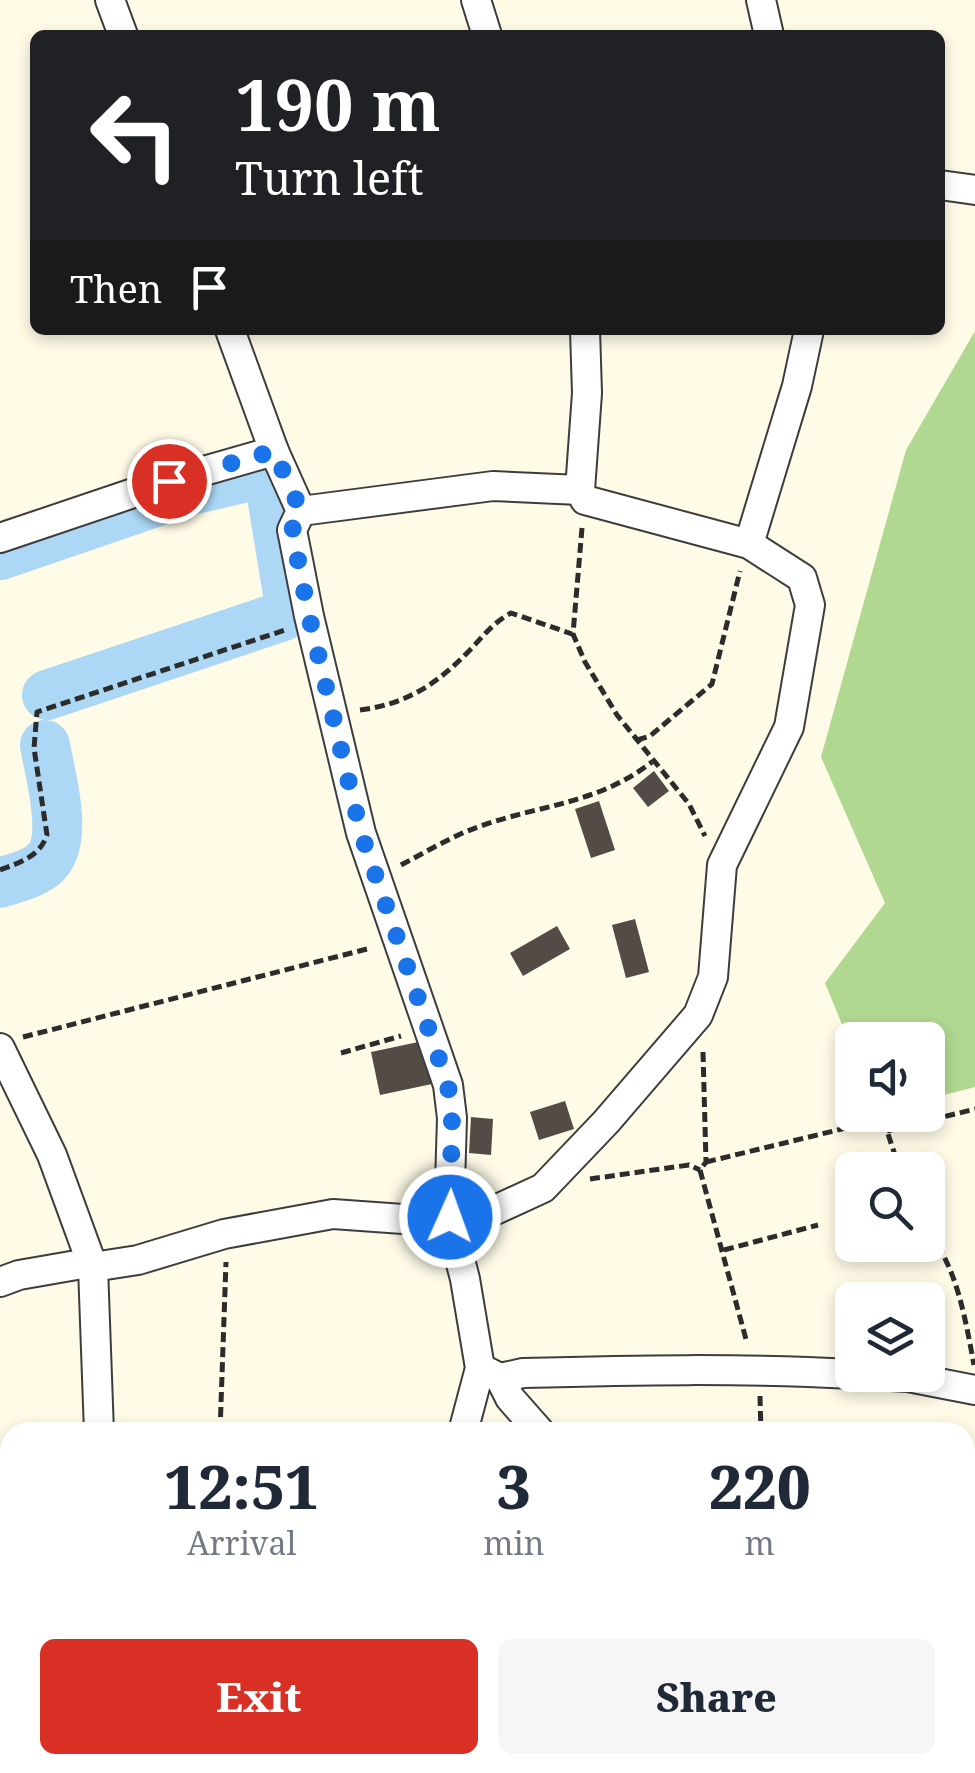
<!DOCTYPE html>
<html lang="en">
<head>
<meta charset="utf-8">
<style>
	:root { --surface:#fff; --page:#f6f6f7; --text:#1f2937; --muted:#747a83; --accent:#d93025 }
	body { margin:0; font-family:"Noto Serif",serif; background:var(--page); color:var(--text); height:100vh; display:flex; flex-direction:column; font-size:38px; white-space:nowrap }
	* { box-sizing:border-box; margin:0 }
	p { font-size:32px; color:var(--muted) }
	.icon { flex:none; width:55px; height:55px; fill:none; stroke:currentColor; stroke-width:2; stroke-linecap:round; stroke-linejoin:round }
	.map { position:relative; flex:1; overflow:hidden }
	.side { position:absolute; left:0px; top:1422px; width:975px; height:352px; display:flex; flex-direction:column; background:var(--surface); border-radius:30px 30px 0 0; box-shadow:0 5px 15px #0003 }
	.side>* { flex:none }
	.hud { position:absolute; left:30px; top:30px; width:915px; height:305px; border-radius:15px; box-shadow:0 5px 15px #0003; background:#202124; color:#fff; overflow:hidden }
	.buttons { position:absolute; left:835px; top:1022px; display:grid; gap:20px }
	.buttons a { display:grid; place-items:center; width:110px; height:110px; border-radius:15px; background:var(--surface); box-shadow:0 5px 15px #0003; font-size:50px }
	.pin { position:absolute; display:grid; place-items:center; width:85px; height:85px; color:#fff; margin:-42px; border:5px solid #fff; border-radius:50%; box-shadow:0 2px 10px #0007 }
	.me { position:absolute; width:110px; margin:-55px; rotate:2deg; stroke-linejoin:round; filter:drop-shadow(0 0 8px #0008) }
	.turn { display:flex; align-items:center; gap:35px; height:210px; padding:0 40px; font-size:45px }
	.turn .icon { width:130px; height:130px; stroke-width:2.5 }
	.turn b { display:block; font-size:70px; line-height:85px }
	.then { display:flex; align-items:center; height:95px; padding:0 40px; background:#0003; gap:20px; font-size:38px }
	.eta { display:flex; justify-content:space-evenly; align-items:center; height:170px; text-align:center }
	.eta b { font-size:60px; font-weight:800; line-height:70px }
	.primary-button { display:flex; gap:20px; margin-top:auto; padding:20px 40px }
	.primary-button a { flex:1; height:115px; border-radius:15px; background:var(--accent); color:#fff; font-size:40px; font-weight:800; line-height:115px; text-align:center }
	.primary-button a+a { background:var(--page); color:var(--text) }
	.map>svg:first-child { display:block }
</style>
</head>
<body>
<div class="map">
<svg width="975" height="1773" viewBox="0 0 975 1773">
	<rect width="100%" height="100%" fill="#fffbe7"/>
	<polygon fill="#b0d891" points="975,331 975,1087 928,1099 928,1040 852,1040 852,1049 825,983 885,903 821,757 906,450"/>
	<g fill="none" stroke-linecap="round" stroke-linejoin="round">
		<g stroke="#acd8f6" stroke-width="50">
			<polyline points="0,555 187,491 268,472 290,606 283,616 47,695"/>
			<path d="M 0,883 C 13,878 33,874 43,865 C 71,843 50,775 45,745"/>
		</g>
	</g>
	<g fill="#524b46">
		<polygon points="654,771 669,791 648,807 633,788"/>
		<polygon points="599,801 615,850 591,858 575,809"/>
		<polygon points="635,919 649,972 626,978 612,925"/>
		<polygon points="557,926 570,949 523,976 510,953"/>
		<polygon points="423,1041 432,1084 380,1095 371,1052"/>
		<polygon points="565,1101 574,1129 539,1140 530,1112"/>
		<polygon points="471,1117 493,1119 491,1155 469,1153"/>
	</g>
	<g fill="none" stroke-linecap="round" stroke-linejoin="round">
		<g stroke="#3d3d3d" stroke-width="32">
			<g id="minor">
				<polyline points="110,0 123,35"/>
				<polyline points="476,0 487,35"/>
				<polyline points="761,0 769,35"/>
				<polyline points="940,185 975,190"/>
				<polyline points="230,330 274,451 301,511 292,530 309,616 361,833 448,1085 452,1118 449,1217 465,1279 480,1368 463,1432"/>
				<polyline points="301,511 493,486 580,490"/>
				<polyline points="0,538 169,481 274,451"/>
				<polyline points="749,544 797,386 809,330"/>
				<polyline points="0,1048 52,1155 93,1267 99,1432"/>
				<polyline points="93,1267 138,1260 224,1234 333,1214 431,1221 493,1211 543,1188 606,1122 698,1015 713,977 722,865 789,727 810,605 802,578 749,544 585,500 580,490 587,393 585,330"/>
				<polyline points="0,1282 19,1275 88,1263"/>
				<path d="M 480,1368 L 500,1378 L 523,1373 C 633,1370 742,1368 852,1374"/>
				<polyline points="872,1375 908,1377 975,1390"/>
				<polyline points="500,1378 510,1398 540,1432"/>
				<polyline points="837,1765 844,1773"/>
				<polyline points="64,1773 65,1765"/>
				<polyline points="395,1773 397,1765"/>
			</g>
		</g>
		<g stroke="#2c2c2c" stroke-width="5" stroke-dasharray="10 5" stroke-linecap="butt">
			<polyline points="582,528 573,634 585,662 617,715 689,804 705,836"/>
			<path d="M 360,710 C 407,704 437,684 470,650 C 483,636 494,622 511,613 L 572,634"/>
			<polyline points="637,740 650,736 712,684 740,571"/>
			<path d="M 401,865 C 426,852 452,836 478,827 C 541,804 596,805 652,762"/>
			<path d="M 0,870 C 21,862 39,857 47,835 L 34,748 L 37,712 L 285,630"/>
			<polyline points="23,1037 371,948"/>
			<polyline points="703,1052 706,1162 700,1170 747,1343"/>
			<polyline points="341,1053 401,1036"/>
			<polyline points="887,1131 975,1109"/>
			<polyline points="706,1162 879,1120 887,1131 900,1170"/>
			<polyline points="590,1179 689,1165 700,1170"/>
			<path d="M 928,1233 C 957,1265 966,1323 974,1365"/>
			<polyline points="724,1250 818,1225"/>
			<polyline points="760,1396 761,1432"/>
			<polyline points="220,1432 226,1262"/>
			<polyline points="965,1667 975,1666"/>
			<polyline points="202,1773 203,1765"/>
		</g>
		<use href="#minor" stroke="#fff" stroke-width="28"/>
	</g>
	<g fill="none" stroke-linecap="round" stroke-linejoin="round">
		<polyline stroke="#1a73e8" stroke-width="18" stroke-dasharray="0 32.4" points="169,481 274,451 301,511 292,530 309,616 361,833 448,1085 452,1118 450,1217"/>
	</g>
</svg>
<div class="buttons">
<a><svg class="icon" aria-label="sound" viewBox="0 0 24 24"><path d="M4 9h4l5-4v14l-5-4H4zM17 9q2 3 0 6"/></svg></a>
<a><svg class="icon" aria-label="search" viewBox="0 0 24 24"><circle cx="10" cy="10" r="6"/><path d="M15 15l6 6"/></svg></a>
<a><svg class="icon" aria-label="layers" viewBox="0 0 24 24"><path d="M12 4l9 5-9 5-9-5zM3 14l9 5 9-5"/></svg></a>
</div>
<div class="pin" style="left:169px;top:481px;background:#d93025"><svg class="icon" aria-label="arrive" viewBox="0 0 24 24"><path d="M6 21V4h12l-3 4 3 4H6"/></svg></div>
<svg class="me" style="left:450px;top:1217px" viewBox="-20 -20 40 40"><circle r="17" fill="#1a73e8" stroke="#fff" stroke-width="3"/><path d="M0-11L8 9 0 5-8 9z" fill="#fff"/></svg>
<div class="hud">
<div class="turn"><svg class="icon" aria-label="left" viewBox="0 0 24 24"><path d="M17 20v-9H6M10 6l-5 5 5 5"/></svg><div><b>190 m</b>Turn left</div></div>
<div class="then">Then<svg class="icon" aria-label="arrive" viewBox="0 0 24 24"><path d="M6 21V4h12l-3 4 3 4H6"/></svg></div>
</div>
<section class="side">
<div class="eta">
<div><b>12:51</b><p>Arrival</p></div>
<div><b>3</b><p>min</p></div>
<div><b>220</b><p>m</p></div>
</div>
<div class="primary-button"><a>Exit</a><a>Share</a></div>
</section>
</div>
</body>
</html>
